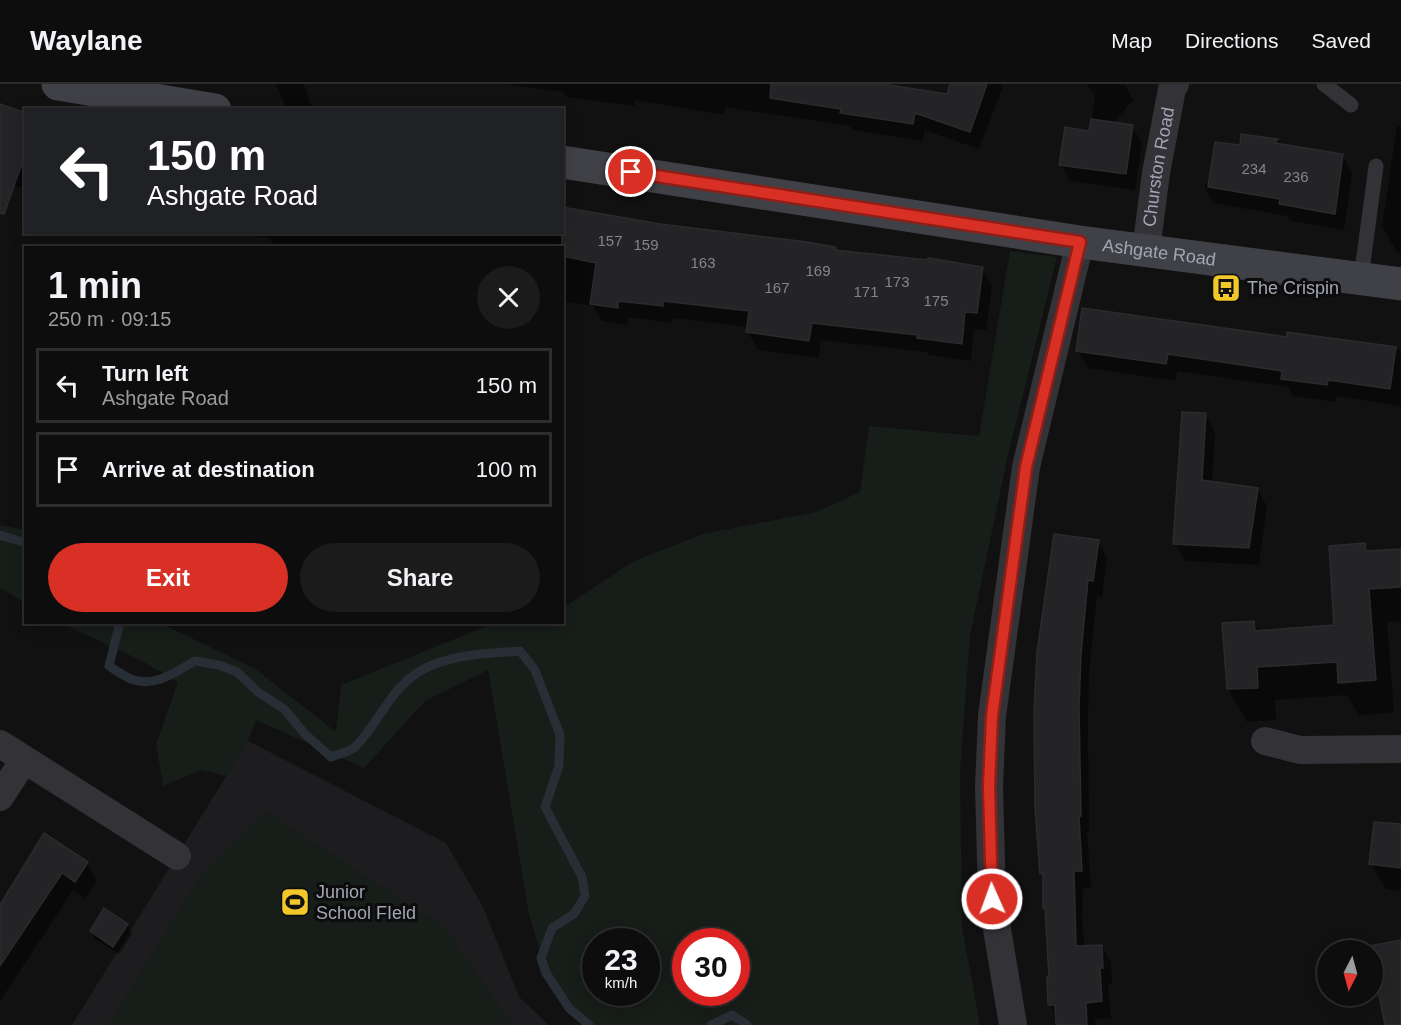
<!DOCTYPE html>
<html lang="en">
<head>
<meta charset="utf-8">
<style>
	:root { --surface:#0d0d0e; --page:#1b1b1c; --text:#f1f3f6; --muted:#9a9c9e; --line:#2d2d2e; --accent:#d93025 }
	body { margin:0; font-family:Helvetica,sans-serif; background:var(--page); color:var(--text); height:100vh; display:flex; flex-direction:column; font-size:22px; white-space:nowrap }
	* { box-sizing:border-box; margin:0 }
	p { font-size:20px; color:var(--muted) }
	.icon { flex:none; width:33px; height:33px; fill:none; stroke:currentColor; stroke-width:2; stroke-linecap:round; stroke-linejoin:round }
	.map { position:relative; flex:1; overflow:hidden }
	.side { position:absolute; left:24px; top:162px; width:540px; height:378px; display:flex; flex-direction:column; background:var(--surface); border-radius:0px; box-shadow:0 3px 15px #0003,0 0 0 2px var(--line) }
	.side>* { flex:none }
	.top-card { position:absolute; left:24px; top:24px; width:540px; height:126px; border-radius:0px; box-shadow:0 3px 15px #0003,0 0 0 2px var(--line); background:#202124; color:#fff; overflow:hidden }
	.needle { width:39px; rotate:186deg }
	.buttons { position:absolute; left:1317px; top:856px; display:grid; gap:12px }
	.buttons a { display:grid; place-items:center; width:66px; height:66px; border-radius:50%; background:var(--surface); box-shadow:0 3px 15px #0003,0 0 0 2px var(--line); font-size:30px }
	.speed { position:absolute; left:582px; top:844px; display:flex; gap:12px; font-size:30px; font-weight:700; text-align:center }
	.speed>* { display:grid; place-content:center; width:78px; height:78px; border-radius:50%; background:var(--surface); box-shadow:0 3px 15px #0003,0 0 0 2px var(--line); line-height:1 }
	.speed small { font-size:15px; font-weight:400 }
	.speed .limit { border:9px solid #d22; background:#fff; color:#111 }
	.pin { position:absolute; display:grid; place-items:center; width:51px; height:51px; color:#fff; margin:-26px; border:3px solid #fff; border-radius:50%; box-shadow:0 2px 6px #0007 }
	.me { position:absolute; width:66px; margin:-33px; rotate:358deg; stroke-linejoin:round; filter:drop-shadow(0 0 4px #0008) }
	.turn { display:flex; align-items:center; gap:21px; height:126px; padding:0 24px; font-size:27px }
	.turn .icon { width:78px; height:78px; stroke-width:2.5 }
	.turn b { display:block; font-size:42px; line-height:51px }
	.round { display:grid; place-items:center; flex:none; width:63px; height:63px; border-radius:32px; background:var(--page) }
	.overview { display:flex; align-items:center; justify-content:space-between; height:102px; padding:0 24px }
	h1 { font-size:36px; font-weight:700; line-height:45px }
	.button { display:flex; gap:12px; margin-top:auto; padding:12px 24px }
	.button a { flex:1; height:69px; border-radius:36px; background:var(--accent); color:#fff; font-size:24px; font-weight:700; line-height:69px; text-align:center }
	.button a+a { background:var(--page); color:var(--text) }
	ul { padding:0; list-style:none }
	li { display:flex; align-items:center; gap:18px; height:75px; margin:0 12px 9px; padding:0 12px; border:3px solid var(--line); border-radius:0px }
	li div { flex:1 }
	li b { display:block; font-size:22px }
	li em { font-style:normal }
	header { display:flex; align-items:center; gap:36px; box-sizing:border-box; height:84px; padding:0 30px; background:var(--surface); border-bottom:2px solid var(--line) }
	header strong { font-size:28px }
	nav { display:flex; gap:33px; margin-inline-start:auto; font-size:21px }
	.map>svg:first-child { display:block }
</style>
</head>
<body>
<header>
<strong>Waylane</strong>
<nav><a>Map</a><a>Directions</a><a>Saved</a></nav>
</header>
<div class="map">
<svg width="1401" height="941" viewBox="0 0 1401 941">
	<rect width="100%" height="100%" fill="#111112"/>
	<polygon fill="#1d1d1f" points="248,657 446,759 483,823 519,913 549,941 72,941"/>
	<g fill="#171d19" fill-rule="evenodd">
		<path d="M 1010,167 L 1057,173 L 1008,371 L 970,552 L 960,688 L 962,842 L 980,941 L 590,941 L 552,908 L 529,830 L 488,586 L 425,617 L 364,684 L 256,636 L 248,657 L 227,692 L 201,686 L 163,702 L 156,660 L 178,598 L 142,577 L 61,539 L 160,539 L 254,584 L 336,648 L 341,601 L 494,539 L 562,538 L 563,524 L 634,477 L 703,450 L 816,428 L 860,408 L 869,342 L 979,352 ZM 596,858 L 646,858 L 646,909 L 596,909 ZM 686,858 L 736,858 L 736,909 L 686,909 Z"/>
		<polygon points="0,441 25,446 25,519 0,504"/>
		<polygon points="266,727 445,844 513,941 108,941 200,792"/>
	</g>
	<g fill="#0007">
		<polygon points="276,0 304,0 312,25 287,26"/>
		<polygon points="502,0 873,0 948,12 952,0 1002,0 1003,2 979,65 924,46 923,57 852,46 850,42 725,23 724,31 635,16 634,22 566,13 563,8"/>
		<polygon points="1086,0 1124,0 1133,16 1113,39 1132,42 1142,59 1135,106 1070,97 1061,80 1090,49 1095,10"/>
		<polygon points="0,21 26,29 26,105 0,98"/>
		<polygon points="1397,41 1401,42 1401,169 1397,168 1382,143"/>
		<polygon points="1250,53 1278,56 1281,61 1342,71 1352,89 1344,146 1291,137 1287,132 1213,119 1204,102"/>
		<polygon points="660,141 835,164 837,168 982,184 992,202 986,246 974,245 971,277 929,271 927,268 821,256 819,274 758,266 748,248 748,243 673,234 672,239 628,233 627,241 602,237 593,222 562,217 562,164 279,164 275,163 270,154 229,148 562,148"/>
		<polygon points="102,148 126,148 126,152"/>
		<polygon points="1289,250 1401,266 1401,322 1337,312 1336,318 1293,312 1288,303 1177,287 1176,297 1088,284 1078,266 1288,255"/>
		<polygon points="1205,331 1215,348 1212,399 1257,405 1267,422 1259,481 1185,477 1175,459"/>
		<polygon points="1098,458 1107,474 1102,513 1097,512 1089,588 1088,640 1089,748 1087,749 1091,803 1083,804 1082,832 1084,863 1102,863 1111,879 1112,900 1108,901 1111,934 1095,935 1095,941 1055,941 1054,929 1050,921 1048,895 1051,894 1047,828 1045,823 1045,795 1041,789 1036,628"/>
		<polygon points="1365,461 1369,469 1401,466 1401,537 1387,538 1394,629 1359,631 1347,611 1275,616 1276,636 1247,638 1228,605 1224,540 1253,538 1259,548 1336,542"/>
		<polygon points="1401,742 1401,807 1386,805 1371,779"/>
		<polygon points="87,779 97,797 85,814 73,806 0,917 0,823 15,801"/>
		<polygon points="105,826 127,841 132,850 119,870 96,856 91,847"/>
	</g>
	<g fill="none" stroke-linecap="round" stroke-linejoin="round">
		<g stroke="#272e36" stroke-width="9">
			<polyline points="0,451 26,459"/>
			<path d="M 120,538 L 109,582 C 117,587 126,594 134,596 C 156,603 177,587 195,577 L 219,581 L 237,588 L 258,608 L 284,625 L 305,650 L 331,673 C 338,670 350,668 356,662 C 376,642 387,613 410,594 C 439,570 484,570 520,567 L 535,586 L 560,651 L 559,682 L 545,723 L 582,793 L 585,812 L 574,830 L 552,844 L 541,874 L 546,889 L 569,924 L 589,941"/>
			<polyline points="711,941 732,931 747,941"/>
		</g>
	</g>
	<g fill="#242426" stroke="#2b2b2e" stroke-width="1.5">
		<polygon points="771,0 883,0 947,10 950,0 987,0 970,48 915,29 913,40 840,29 841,25 770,14"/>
		<polygon points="0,20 26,29 26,68 4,130 0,129"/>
		<polygon points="1091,35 1133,41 1126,90 1059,81 1065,43 1089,47"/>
		<polygon points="1241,50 1278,55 1275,59 1343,70 1335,130 1279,120 1280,115 1208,103 1215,58 1240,61"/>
		<polygon points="562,123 660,140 807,158 836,163 835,166 928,176 928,174 983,183 977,229 965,228 962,260 917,254 917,251 812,239 809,257 746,248 749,227 663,217 663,222 618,217 618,224 590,220 596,179 562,172"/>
		<polygon points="1082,224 1287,253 1287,248 1396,263 1390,305 1328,296 1327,301 1281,295 1282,287 1168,270 1166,280 1076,267"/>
		<polygon points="1182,328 1206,329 1202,396 1258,404 1249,464 1173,460"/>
		<polygon points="1054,450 1099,456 1093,497 1088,496 1081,570 1079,623 1081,732 1079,732 1082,787 1074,787 1076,862 1102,861 1103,884 1100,884 1102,917 1086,919 1087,941 1056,941 1055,921 1048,921 1047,893 1049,893 1045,824 1043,824 1043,789 1040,790 1035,724 1034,628 1037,568"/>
		<polygon points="1365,459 1366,467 1401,465 1401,503 1369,505 1376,596 1338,599 1337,578 1257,583 1258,604 1227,605 1222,539 1254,537 1255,547 1334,541 1329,462"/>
		<polygon points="1374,738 1401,740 1401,784 1369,780"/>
		<polygon points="44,749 88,778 75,798 62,789 0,882 0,821"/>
		<polygon points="104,824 128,840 113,863 90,847"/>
		<polygon points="1401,856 1401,941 1385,941 1372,878 1372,867 1370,867 1369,862"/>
	</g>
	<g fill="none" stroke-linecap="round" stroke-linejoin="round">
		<g stroke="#323237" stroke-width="15">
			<polyline points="1324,0 1351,21"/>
			<polyline points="1361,194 1376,82"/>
		</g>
		<g stroke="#323237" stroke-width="28">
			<path id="s1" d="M 1146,166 L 1156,89 L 1172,5 L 1175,0"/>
			<polyline points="1265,657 1300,666 1401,665"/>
			<polyline points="0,660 177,772"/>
			<polyline points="0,713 24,676"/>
			<polyline points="1013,941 992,815 989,702 992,632 1026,383 1080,158"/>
		</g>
		<g stroke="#404147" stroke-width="33">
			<polyline points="58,0 215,26"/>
			<path id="s2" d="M 562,78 L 1080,158 L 1401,200"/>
		</g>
	</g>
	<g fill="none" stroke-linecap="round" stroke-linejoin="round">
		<g stroke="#8d1f18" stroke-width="15">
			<polyline id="route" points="631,88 1080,158 1026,383 992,632 989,702 992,815"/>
		</g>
		<use href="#route" stroke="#d93025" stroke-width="10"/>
	</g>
	<defs>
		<g id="bus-square" transform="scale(1.5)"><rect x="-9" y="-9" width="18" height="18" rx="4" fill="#f2c729" stroke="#0c0c0d"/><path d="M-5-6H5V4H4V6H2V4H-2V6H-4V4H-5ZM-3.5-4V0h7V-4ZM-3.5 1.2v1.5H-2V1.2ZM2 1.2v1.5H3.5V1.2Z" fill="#111"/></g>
		<g id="stadium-square" transform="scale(1.5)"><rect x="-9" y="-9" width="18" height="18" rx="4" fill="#f2c729" stroke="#0c0c0d"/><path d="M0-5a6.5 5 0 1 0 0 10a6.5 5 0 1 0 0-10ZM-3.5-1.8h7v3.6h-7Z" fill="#111"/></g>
	</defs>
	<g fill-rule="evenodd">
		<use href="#bus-square" x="1226" y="204"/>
		<use href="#stadium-square" x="295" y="818"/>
	</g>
	<g text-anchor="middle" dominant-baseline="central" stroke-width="6" stroke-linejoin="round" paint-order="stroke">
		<g font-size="15" fill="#82848f">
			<text x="1254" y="84">234</text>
			<text x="1296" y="92">236</text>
			<text x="610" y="156">157</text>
			<text x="646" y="160">159</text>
			<text x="703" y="178">163</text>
			<text x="818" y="186">169</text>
			<text x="897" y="197">173</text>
			<text x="777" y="203">167</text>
			<text x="866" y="207">171</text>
			<text x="936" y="216">175</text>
		</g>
		<g font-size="18" fill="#a2a5b3" stroke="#0c0c0d">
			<text stroke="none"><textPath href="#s1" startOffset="84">Churston Road</textPath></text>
			<text stroke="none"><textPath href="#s2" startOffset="604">Ashgate Road</textPath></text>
		</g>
		<g font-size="18" fill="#a2a5b3" stroke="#0c0c0d" text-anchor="start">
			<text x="1247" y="204">The Crispin</text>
			<text x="316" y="808">Junior<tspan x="316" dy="21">School FIeld</tspan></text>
		</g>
	</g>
</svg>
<div class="buttons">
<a><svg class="needle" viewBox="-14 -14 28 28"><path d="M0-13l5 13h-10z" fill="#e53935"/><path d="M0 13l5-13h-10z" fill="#9a9c9e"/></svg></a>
</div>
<div class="speed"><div>23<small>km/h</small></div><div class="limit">30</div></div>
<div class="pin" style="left:631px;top:88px;background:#d93025"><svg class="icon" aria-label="arrive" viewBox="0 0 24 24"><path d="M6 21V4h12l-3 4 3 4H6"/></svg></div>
<svg class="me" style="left:992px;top:815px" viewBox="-20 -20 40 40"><circle r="17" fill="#d93025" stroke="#fff" stroke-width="3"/><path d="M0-11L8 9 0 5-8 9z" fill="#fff"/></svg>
<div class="top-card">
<div class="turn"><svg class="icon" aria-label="left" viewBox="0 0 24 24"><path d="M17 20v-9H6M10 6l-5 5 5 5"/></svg><div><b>150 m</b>Ashgate Road</div></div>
</div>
<section class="side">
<div class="overview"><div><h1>1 min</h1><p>250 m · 09:15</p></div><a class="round"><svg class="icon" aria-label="close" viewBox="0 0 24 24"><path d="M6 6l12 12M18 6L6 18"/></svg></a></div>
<ul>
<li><svg class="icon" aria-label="left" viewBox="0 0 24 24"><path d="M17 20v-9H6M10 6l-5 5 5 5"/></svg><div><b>Turn left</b><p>Ashgate Road</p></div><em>150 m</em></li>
<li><svg class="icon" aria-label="arrive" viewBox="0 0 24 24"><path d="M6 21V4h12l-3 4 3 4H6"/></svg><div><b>Arrive at destination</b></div><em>100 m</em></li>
</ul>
<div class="button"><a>Exit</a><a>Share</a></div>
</section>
</div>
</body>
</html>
